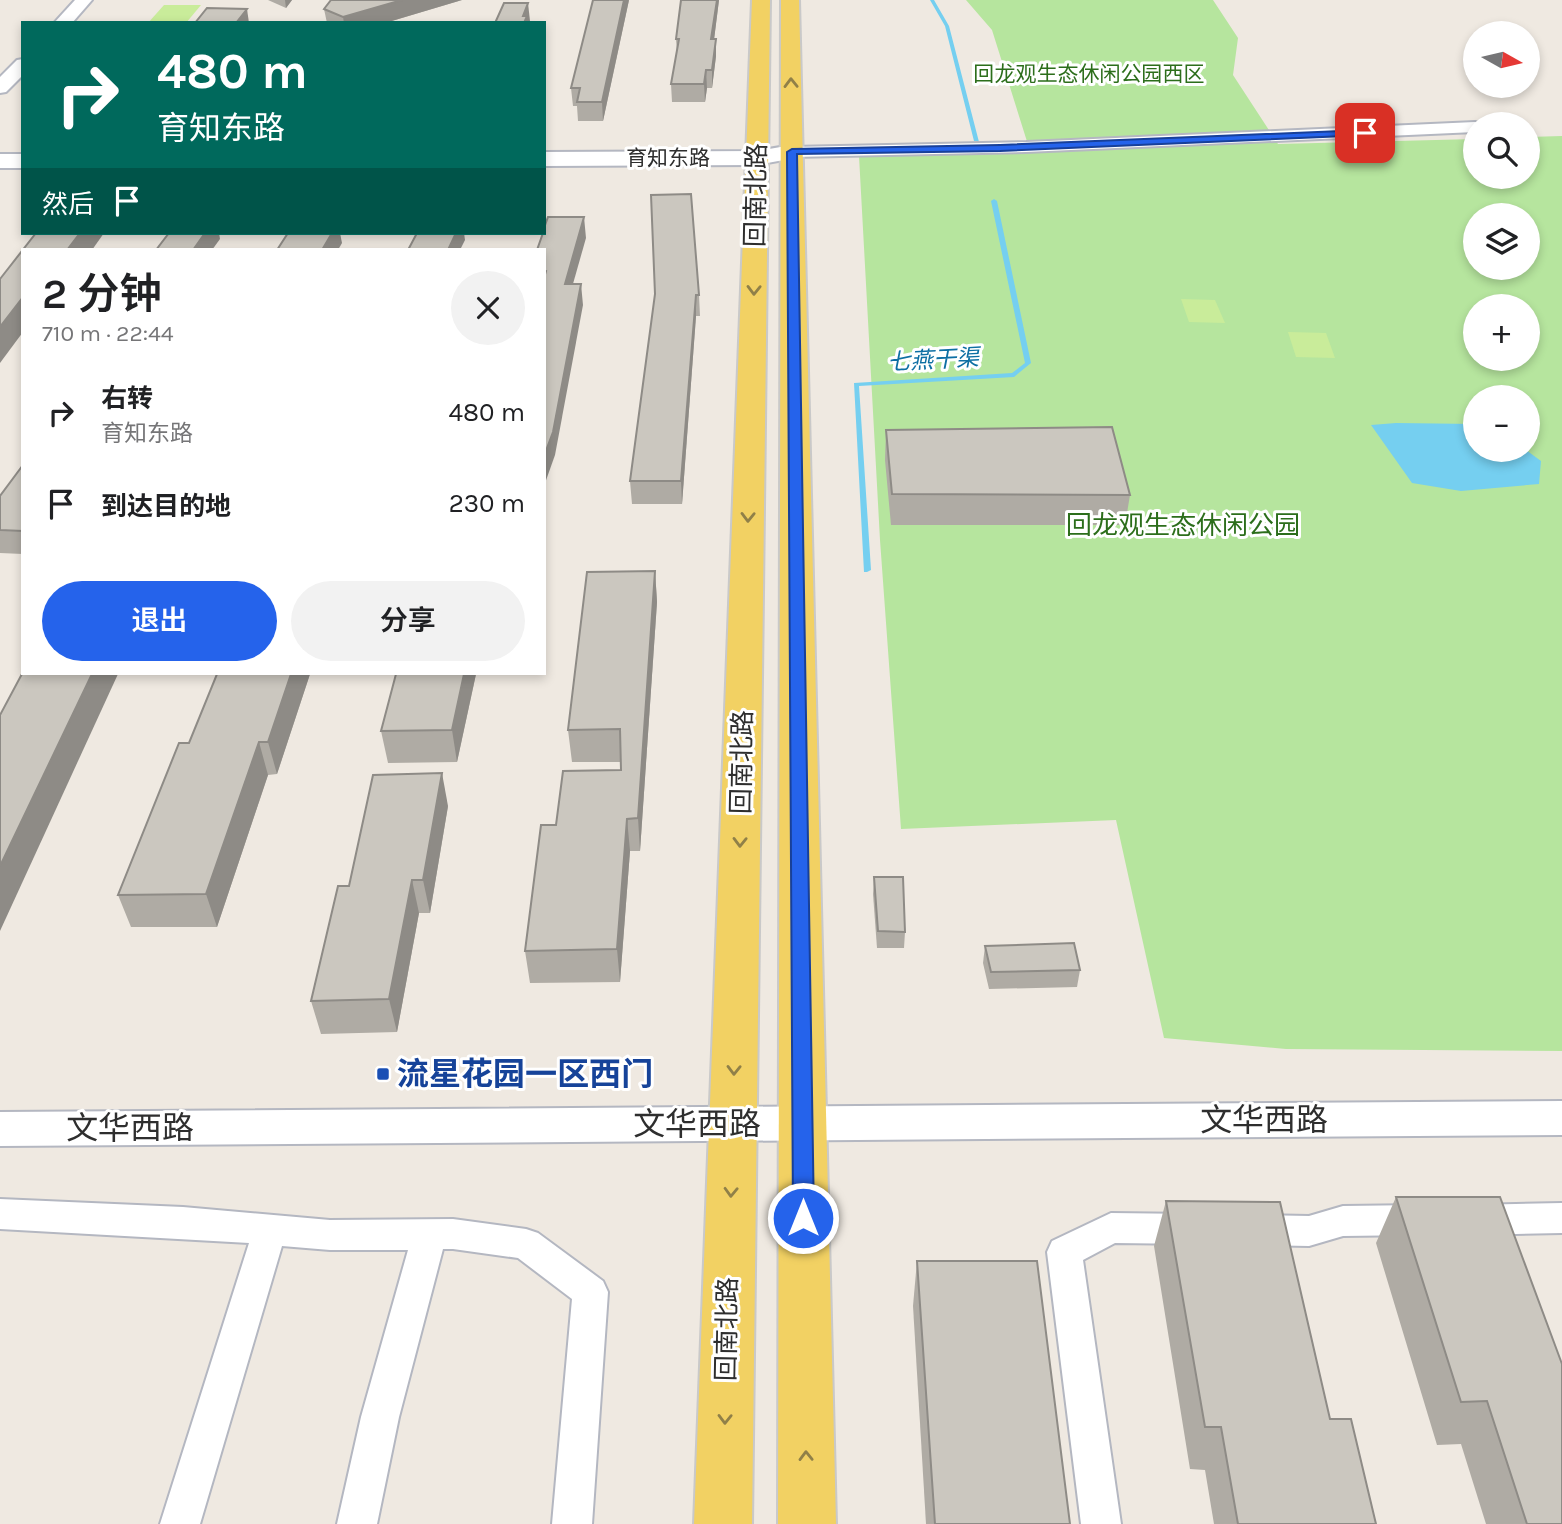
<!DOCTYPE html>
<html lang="zh">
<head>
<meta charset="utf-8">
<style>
	:root { --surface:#fff; --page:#f2f2f2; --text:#202124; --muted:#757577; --accent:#2563eb }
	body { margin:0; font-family:Karla,"Noto Sans SC",sans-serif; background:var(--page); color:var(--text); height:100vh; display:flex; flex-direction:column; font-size:26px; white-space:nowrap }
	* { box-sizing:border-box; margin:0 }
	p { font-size:23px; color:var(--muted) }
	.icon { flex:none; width:38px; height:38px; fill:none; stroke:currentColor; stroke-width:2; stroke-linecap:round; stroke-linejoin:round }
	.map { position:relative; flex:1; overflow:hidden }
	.panel { position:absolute; left:21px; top:248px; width:525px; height:427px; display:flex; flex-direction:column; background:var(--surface); border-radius:0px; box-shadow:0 4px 10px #0003 }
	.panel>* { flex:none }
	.banner { position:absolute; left:21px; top:21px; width:525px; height:214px; border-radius:0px; box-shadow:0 4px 10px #0003; background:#00695c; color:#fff; overflow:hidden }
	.needle { width:46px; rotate:98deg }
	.tools { position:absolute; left:1463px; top:21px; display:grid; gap:14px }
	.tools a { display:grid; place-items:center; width:77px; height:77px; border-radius:50%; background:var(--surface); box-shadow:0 4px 10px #0003; font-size:35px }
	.pin { position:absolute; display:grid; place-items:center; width:60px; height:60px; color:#fff; margin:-30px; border-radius:14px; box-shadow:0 4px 10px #0006 }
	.me { position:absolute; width:77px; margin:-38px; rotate:0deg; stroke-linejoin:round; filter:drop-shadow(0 0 5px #0008) }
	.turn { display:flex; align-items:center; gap:24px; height:147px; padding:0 21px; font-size:32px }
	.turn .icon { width:91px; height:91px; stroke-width:2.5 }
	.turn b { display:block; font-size:49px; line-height:60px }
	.then { display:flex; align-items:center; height:66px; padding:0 21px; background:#0003; gap:14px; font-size:26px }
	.round { display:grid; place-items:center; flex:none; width:74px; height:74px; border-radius:37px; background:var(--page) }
	.headline { display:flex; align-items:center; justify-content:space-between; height:119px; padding:0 21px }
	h1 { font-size:42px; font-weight:600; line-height:52px }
	.cta { display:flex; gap:14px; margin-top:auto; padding:14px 21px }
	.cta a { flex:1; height:80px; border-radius:42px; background:var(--accent); color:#fff; font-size:28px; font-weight:600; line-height:80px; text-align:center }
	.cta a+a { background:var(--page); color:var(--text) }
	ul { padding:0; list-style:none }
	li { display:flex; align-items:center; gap:21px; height:91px; padding:0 21px }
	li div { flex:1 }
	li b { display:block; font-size:26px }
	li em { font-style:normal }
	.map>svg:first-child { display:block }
</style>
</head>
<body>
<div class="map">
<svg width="1562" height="1524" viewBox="0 0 1562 1524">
	<rect width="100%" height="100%" fill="#efe9e1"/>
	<path fill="#b6e59e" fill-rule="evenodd" d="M 966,0 L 1213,0 L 1238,38 L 1233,75 L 1278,144 L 1475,139 L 1475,177 L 1528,177 L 1528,137 L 1562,136 L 1562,1051 L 1286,1049 L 1164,1038 L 1116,820 L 901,829 L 880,540 L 859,156 L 1030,151 L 992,30 ZM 1475,215 L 1528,215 L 1528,268 L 1475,268 ZM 1475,306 L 1528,306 L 1528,359 L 1475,359 ZM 1475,397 L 1528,397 L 1528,450 L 1475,450 Z"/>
	<g fill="#c9ec9a">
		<polygon points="164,5 201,5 186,23 148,23"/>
		<polygon points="1181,299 1215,300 1225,323 1189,322"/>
		<polygon points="1288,332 1326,333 1335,358 1296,357"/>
	</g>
	<polygon fill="#75cff0" points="1396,423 1475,424 1475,450 1526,450 1541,461 1539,484 1461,491 1412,483 1371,425"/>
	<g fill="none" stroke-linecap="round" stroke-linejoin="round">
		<g fill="#75cff0" fill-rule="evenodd">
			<polygon points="930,0 934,0 949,26 979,142 974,141 945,26"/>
			<polygon points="994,199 997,201 1031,363 1014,377 859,386 871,570 867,572 864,572 854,383 1012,373 1025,363 991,201"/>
		</g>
		<g stroke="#b4b7c1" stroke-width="4">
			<g id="minor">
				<polygon points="1475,122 1481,124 1475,124 1475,132 1026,152 792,157 784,152 792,147 1026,142"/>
				<polygon points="0,1199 183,1207 330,1220 453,1219 526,1229 538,1233 603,1281 608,1292 592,1524 552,1524 572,1299 518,1258 453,1249 443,1249 399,1417 377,1524 337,1524 361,1417 408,1250 330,1250 282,1246 200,1524 160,1524 249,1243 0,1229"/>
				<polygon points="1562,1203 1562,1233 1473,1235 1461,1231 1456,1220 1461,1209 1473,1205"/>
				<polygon points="1420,1205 1432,1209 1437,1220 1432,1231 1420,1235 1343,1236 1309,1246 1250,1245 1238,1241 1233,1230 1238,1219 1250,1215 1309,1216 1343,1206"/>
				<polygon points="1111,1213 1194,1214 1206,1218 1211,1229 1206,1240 1194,1244 1115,1243 1083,1260 1121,1524 1081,1524 1047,1252 1052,1241"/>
			</g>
		</g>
		<g stroke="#b4b7c1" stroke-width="4">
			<g id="tertiary">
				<polygon points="75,0 92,0 72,23 54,23"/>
				<polygon points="23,59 23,75 6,92 0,93 0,77 17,60"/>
				<polygon points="1562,1101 1562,1135 0,1146 0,1112"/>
			</g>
		</g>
		<g stroke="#b4b7c1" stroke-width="4">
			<g id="secondary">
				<polygon points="792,145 800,147 803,152 800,157 757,165 544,166 544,152 757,151"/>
				<rect x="0" y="154" width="23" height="14"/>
			</g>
		</g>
		<g stroke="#c9c9c9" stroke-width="4">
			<g id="primary">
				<polygon points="752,0 770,0 752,1524 694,1524"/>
				<polygon points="781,0 799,0 836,1524 778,1524"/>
			</g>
		</g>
		<use href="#minor" fill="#fff" fill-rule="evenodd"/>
		<use href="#tertiary" fill="#fff" fill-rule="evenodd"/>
		<use href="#secondary" fill="#fff" fill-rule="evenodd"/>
		<use href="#primary" fill="#f2d163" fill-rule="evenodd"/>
	</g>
	<g fill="#afaba4">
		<polygon points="268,0 292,0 286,8"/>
		<polygon points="462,0 385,23 327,23 324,9"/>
		<polygon points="629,0 603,121 578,121 577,106 573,106 571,88"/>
		<polygon points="681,0 719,0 714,39 716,56 712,88 707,88 705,102 672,102 671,84 677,52 676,39"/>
		<polygon points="655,294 699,295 700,316 696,316 682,504 632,504 630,481"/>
		<polygon points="886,430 1130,495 1125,525 891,525 885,460"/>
		<polygon points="23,465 23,554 0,553 0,496"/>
		<polygon points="655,571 657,602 640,851 630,851 620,982 530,983 525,951 556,825 621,770 621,762 572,762 568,730"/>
		<polygon points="310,674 277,774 268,775 217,927 131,927 118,895 189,743"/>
		<polygon points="396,674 476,674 457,762 388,763 381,731"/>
		<polygon points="448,806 430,913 419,913 397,1032 321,1034 311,1001 349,886"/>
		<polygon points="874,877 905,932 904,948 877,948 873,894"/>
		<polygon points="985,946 1080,970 1077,987 989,989 983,963"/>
		<polygon points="1396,1197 1562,1524 1486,1524 1461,1444 1437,1445 1376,1243"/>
		<polygon points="1166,1201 1330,1419 1376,1524 1214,1524 1205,1470 1190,1469 1154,1246"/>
		<polygon points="917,1261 1070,1524 926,1524 913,1306"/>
	</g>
	<g fill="#8e8b86">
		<polygon points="285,0 292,0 286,8"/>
		<polygon points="402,0 462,0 385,23 344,23 343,17"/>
		<polygon points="624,0 629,0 603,121 602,102"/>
		<polygon points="717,0 719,0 712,56 711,39"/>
		<polygon points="528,3 530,21 529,23 524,23 523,16"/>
		<polygon points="247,9 249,23 236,23"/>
		<polygon points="716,39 716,56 712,88 712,70"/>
		<polygon points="706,70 707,88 705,102 704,84"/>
		<polygon points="584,217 586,238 567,305 565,284"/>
		<polygon points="80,233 104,233 92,250 67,250"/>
		<polygon points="205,233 219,233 220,239 212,250 193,250"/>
		<polygon points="332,233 340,233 342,243 338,250 322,250"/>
		<polygon points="456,233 464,233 465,240 460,250 448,250"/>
		<polygon points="581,284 583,305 555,455 544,486 544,456"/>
		<polygon points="696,295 696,316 682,504 681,481"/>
		<polygon points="23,297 23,332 0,363 0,327"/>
		<polygon points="655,571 657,602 640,851 638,818"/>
		<polygon points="92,674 118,674 0,931 0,866"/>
		<polygon points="291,674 310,674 277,774 268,742"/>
		<polygon points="464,674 476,674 457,762 452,730"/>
		<polygon points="259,742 268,775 217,927 206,894"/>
		<polygon points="442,773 448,806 430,913 423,880"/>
		<polygon points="627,819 630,851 620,982 617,949"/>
		<polygon points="412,880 419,913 397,1032 389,999"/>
	</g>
	<g fill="#cbc7bf" stroke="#8e8b86" stroke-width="2">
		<polygon points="331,0 402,0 343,17 324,9"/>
		<polygon points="593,0 624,0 602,102 577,102 580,88 571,88"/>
		<polygon points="681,0 717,0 711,39 716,39 712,70 706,70 704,84 671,84 679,39 676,39"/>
		<polygon points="504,3 528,3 523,16 527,16 524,23 495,23"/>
		<polygon points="207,8 247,9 236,23 195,23"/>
		<polygon points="691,194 699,295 696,295 681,481 630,481 655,294 651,195"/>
		<polygon points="548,217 584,217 565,284 581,284 553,432 544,456 544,278 546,271 544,270 544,250 537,250 543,233 544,233 544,228"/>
		<polygon points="36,233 80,233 67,250 23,250 23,297 0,327 0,279"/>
		<polygon points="169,233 205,233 193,250 156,250"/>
		<polygon points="288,233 332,233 322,250 277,250"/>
		<polygon points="417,233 456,233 448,250 408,250"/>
		<polygon points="1112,427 1130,495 892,494 886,430"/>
		<polygon points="23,465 23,531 0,530 0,496"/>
		<polygon points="655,571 638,818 627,819 617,949 525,951 541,825 556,825 563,771 621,770 620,729 568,730 587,572"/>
		<polygon points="23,672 23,674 92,674 0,866 0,715"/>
		<polygon points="217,674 291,674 268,742 259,742 206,894 118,895 179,743 189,743"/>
		<polygon points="396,674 464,674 452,730 381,731"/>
		<polygon points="442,773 423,880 412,880 389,999 311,1001 338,886 349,886 373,775"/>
		<polygon points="874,877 903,877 905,932 878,931"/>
		<polygon points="1074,943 1080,970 991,972 985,946"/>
		<polygon points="1396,1197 1500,1197 1562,1364 1562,1524 1527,1524 1487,1401 1461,1402"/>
		<polygon points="1166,1201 1280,1202 1330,1419 1351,1419 1376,1524 1238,1524 1221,1427 1205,1427"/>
		<polygon points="917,1261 1037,1261 1070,1524 935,1524"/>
	</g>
	<defs><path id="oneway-chevron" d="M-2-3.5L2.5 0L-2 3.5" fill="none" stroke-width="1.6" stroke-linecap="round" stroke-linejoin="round" transform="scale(1.75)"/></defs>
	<g stroke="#908048">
		<use href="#oneway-chevron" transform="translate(791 83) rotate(-91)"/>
		<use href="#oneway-chevron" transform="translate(754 290) rotate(91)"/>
		<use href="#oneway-chevron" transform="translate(748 517) rotate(91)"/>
		<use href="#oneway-chevron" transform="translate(740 842) rotate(91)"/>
		<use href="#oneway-chevron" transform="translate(734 1070) rotate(91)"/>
		<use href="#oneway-chevron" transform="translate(731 1192) rotate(92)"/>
		<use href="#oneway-chevron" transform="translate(725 1419) rotate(91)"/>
		<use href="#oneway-chevron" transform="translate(806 1456) rotate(-91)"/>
	</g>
	<polygon fill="#2563eb" stroke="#184099" stroke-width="2" points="1365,130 1368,135 1000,151 797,154 814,1218 811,1225 803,1227 796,1225 793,1218 787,152 792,149 1000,145"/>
	<rect fill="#1a4fb4" stroke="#fff" stroke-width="2.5" x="376" y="1067" width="14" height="14" rx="3.5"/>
	<g text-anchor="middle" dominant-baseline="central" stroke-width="6" stroke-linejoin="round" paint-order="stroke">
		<g font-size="21" fill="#2c6e1b" stroke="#fff">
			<text x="1089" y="74">回龙观生态休闲公园西区</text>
		</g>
		<g font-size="21" fill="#2e2e2e" stroke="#fff">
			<text x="668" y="158">育知东路</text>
		</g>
		<g font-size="23" font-style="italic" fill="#0d6fa3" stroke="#fff">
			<text transform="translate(933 360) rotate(-3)">七燕干渠</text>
		</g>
		<g font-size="26" fill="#2e2e2e" stroke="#fff">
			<text transform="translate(756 195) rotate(-89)">回南北路</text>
			<text transform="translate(742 762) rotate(-89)">回南北路</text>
			<text transform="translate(727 1329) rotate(-89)">回南北路</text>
		</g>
		<g font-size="26" fill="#2c6e1b" stroke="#fff">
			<text x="1183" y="525">回龙观生态休闲公园</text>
		</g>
		<g font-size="32" font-weight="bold" fill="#164399" stroke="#fff" text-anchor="start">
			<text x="397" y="1074">流星花园一区西门</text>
		</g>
		<g font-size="32" fill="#2e2e2e" stroke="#fff">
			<text x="1264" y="1120">文华西路</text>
			<text x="697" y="1124">文华西路</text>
			<text x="130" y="1128">文华西路</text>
		</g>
	</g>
</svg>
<div class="tools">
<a><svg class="needle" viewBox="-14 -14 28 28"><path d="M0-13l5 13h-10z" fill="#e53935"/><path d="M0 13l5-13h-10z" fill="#757577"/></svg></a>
<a><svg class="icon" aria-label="search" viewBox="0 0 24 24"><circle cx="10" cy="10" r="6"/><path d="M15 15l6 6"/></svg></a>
<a><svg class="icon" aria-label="layers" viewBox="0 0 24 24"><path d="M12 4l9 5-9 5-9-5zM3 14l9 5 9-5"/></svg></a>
<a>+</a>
<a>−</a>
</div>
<div class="pin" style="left:1365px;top:133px;background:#d93025"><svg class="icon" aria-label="arrive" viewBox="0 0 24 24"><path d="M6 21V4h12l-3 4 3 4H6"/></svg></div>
<svg class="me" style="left:803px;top:1218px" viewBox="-20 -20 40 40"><circle r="17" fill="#2563eb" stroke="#fff" stroke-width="3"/><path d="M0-11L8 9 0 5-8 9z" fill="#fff"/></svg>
<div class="banner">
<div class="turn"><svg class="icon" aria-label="right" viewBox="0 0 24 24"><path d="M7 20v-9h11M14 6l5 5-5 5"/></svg><div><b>480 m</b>育知东路</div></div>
<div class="then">然后<svg class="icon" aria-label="arrive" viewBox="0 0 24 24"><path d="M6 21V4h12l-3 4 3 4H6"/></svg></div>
</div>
<section class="panel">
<div class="headline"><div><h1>2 分钟</h1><p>710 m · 22:44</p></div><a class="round"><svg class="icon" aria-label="close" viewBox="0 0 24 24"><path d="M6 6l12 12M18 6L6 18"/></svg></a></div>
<ul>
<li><svg class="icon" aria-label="right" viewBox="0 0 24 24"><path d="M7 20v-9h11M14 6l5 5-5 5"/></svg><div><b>右转</b><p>育知东路</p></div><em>480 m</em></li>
<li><svg class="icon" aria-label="arrive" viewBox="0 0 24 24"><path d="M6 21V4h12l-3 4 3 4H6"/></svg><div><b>到达目的地</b></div><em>230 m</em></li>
</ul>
<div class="cta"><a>退出</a><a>分享</a></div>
</section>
</div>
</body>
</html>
